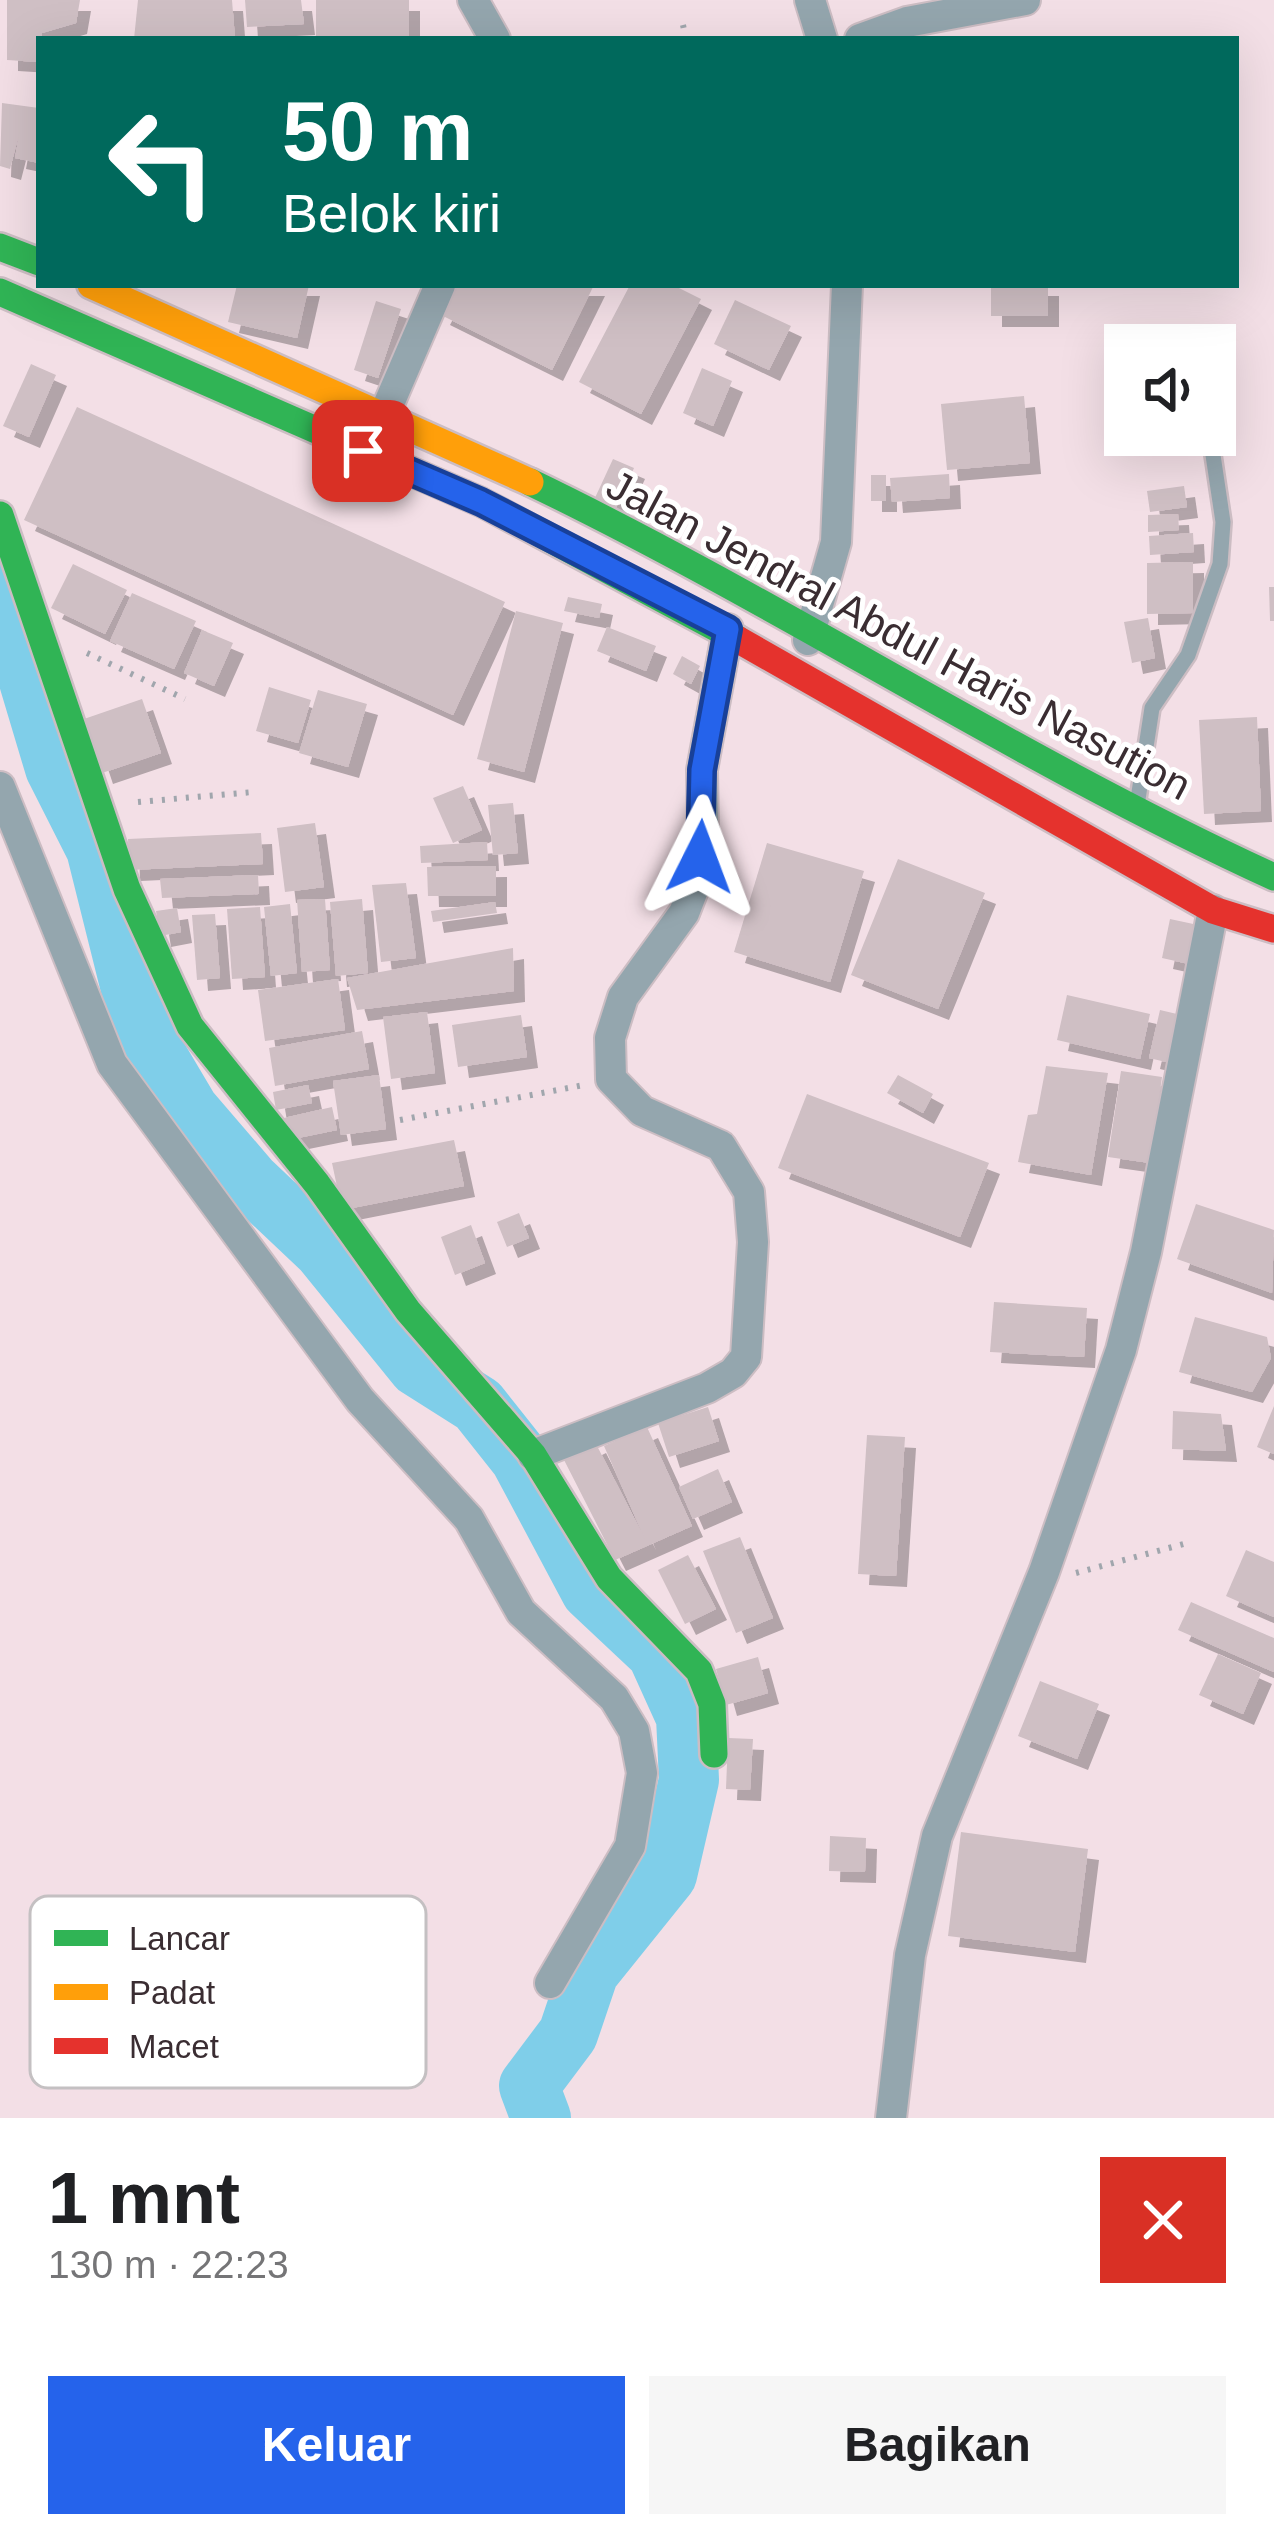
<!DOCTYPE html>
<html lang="id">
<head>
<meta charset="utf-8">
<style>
	:root { --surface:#fff; --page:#f6f6f6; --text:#202124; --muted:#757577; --accent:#2563eb }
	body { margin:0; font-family:Arial,sans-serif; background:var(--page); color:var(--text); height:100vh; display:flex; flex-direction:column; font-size:45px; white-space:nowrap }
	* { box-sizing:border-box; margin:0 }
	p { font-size:39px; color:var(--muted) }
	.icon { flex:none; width:66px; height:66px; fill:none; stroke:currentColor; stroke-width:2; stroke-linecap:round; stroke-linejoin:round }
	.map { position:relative; height:2118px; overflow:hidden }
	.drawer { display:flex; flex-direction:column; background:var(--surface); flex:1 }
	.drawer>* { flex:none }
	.top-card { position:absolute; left:36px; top:36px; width:1203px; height:252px; border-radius:0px; box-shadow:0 12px 48px #0002; background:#00695c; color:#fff; overflow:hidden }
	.buttons { position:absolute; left:1104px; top:324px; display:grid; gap:24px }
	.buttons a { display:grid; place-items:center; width:132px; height:132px; border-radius:0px; background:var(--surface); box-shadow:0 12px 48px #0002; font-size:60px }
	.pin { position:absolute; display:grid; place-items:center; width:102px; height:102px; color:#fff; margin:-51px; border-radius:24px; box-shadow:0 6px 18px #0006 }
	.me { position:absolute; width:132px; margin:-66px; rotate:3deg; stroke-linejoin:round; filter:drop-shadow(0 0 9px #0008) }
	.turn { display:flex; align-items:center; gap:42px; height:252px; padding:0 48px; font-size:54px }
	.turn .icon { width:156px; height:156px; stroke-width:2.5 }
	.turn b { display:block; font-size:84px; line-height:102px }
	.round { display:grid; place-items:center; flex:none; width:126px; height:126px; border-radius:0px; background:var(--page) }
	.head { display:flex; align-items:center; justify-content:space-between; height:204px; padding:0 48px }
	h1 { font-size:72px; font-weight:700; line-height:90px }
	.primary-button { display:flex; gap:24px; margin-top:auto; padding:24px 48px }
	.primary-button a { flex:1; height:138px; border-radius:0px; background:var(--accent); color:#fff; font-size:48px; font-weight:700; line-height:138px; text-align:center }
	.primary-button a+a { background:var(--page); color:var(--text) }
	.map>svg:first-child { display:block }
</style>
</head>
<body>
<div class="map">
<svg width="1274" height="2118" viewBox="0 0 1274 2118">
	<defs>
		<filter id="shadow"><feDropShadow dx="11" dy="11" stdDeviation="0" flood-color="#0004"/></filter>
	</defs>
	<rect width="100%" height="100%" fill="#f3dfe6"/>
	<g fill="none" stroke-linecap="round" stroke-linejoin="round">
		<polyline stroke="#7fcee9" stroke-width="60" points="0,584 55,768 96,849 141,1029 189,1110 250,1181 323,1250 418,1367 478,1405 520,1458 591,1591 657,1653 686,1717 689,1780 667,1875 589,1972 568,2034 529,2086 541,2118"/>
	</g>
	<g fill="#cfbfc4" filter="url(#shadow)">
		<polygon points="7,0 80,0 76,23 42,33 39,62 7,60"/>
		<polygon points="138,0 232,0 235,39 134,39"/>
		<polygon points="245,0 301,0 304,24 247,27"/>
		<rect x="316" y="0" width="93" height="39"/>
		<polygon points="2,103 39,108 39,163 15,158 20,130 10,169 0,166"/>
		<polygon points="237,285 309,285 297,338 228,322"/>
		<polygon points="454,285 594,285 552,370 439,314"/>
		<polygon points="630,285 673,285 701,299 641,414 579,382"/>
		<rect x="991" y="285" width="57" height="31"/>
		<polygon points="735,300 791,326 769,370 714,344"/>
		<polygon points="376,301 401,309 378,378 354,370"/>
		<polygon points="31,364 56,375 29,437 3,426"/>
		<polygon points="702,368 732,381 713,426 683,413"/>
		<polygon points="1024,396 1030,463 947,470 941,404"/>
		<polygon points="77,407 505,602 453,715 24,520"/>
		<polygon points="613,459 634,468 615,510 594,500"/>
		<polygon points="949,474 950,498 892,502 890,478"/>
		<rect x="871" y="475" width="15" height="26"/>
		<polygon points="1184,486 1187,507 1150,512 1147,491"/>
		<polygon points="1178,514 1179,530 1148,532 1148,515"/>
		<polygon points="1193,533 1194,552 1150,555 1149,536"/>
		<polygon points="1193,562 1193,613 1147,614 1147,563"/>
		<polygon points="73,564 127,590 105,634 51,608"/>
		<polygon points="1269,587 1274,587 1274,621 1270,621"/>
		<polygon points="132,593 196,621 174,669 110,641"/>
		<polygon points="568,597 602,604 599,618 564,611"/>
		<polygon points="516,611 563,623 524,772 477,759"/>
		<polygon points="1148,618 1155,658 1132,663 1124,622"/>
		<polygon points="607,627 656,646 646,671 597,651"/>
		<polygon points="202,630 233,643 214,686 184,673"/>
		<polygon points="682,656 700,666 691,684 673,674"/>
		<polygon points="269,687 311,700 298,743 256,731"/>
		<polygon points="318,690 367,704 348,767 299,753"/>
		<polygon points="142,699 161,753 102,773 84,719"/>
		<polygon points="1257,717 1261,811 1204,814 1199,720"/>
		<polygon points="463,786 482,830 453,843 433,798"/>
		<polygon points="513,803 518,853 493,855 488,805"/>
		<polygon points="315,823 324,887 285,892 277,828"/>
		<polygon points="261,833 263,864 129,870 128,839"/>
		<polygon points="487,842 488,860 421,863 420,846"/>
		<polygon points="767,843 864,871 830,982 734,952"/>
		<polygon points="898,859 985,893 938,1009 851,975"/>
		<polygon points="496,866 496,896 428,896 427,867"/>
		<polygon points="258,875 259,894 162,898 160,879"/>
		<polygon points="406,883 416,958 381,962 372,885"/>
		<polygon points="325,899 330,970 302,972 297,900"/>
		<polygon points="362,899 368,973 336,976 330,902"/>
		<polygon points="495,902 497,913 433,922 431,911"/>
		<polygon points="290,904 297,973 271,976 264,907"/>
		<polygon points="260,907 265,977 232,979 227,909"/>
		<polygon points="177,908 181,932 160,936 156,911"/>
		<polygon points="215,914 220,978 197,980 192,915"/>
		<polygon points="1170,919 1198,925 1189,964 1162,958"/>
		<polygon points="513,948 514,991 357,1010 347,978"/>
		<polygon points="338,979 345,1030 265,1041 258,990"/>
		<polygon points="1067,995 1150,1014 1140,1059 1057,1040"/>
		<polygon points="1160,1010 1177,1014 1166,1062 1149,1058"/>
		<polygon points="427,1012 435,1073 391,1079 383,1017"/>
		<polygon points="521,1015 527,1057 458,1067 452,1025"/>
		<polygon points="362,1031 369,1069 275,1086 269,1048"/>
		<polygon points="1046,1066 1108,1073 1091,1175 1018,1162 1028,1115 1037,1114"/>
		<polygon points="1121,1071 1162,1077 1150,1163 1108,1157"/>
		<polygon points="379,1075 386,1129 341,1135 333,1081"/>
		<polygon points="898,1075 933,1094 923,1113 887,1093"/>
		<polygon points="308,1085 312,1103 276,1110 273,1092"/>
		<polygon points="807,1094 989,1163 960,1237 778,1168"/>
		<polygon points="332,1107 337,1130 288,1140 284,1118"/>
		<polygon points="454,1140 464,1186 342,1210 332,1163"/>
		<polygon points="1196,1204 1274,1230 1272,1293 1177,1259"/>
		<polygon points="519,1213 529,1238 507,1247 497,1222"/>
		<polygon points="471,1225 485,1263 455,1275 441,1237"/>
		<polygon points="994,1302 1087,1308 1084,1357 990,1352"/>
		<polygon points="1195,1317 1267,1337 1271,1358 1252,1392 1179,1372"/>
		<polygon points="1274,1406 1274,1454 1257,1447"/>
		<polygon points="708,1407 719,1441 669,1457 658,1423"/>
		<polygon points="1173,1411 1221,1414 1226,1451 1172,1449"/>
		<polygon points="647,1427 692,1526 615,1560 563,1458 595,1442 645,1539 604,1446"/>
		<polygon points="867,1435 905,1437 896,1576 858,1574"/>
		<polygon points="718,1469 732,1502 693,1519 679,1487"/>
		<polygon points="740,1537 773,1618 736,1633 703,1551"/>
		<polygon points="1246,1550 1274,1562 1274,1617 1226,1596"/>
		<polygon points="688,1555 716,1609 685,1624 658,1570"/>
		<polygon points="1191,1602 1274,1638 1274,1672 1178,1630"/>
		<polygon points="1218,1654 1261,1673 1243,1714 1199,1695"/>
		<polygon points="758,1657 768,1693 726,1705 716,1669"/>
		<polygon points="1040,1681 1099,1704 1077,1759 1018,1736"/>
		<polygon points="728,1738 753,1739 750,1790 726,1789"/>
		<polygon points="961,1832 1088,1849 1075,1952 948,1936"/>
		<polygon points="830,1836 866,1838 865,1872 829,1871"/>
	</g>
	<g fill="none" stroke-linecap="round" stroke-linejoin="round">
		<g stroke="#ccbdc3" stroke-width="20">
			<polyline id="lane" points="1138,799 1152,708 1188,655 1220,564 1223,522 1210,435"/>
		</g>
		<g stroke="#ccbdc3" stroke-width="34">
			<g id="street">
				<polyline points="473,0 495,39"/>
				<polyline points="810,0 822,39"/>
				<polyline points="860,39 907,22 1025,0"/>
				<polyline points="384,415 440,285"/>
				<polyline points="808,640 836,542 847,285"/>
				<polyline points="0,787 112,1064 360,1400 469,1519 521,1612 614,1698 634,1731 642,1773 630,1846 550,1983"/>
				<polyline points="533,1455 707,1388 733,1373 746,1357 753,1242 749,1192 721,1146 642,1111 611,1079 610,1038 623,997 684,913 696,882 703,833 702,770 728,629"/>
				<polyline points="891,2118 910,1955 937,1836 1044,1572 1121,1350 1146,1252 1213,910"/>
			</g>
		</g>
		<g stroke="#ccbdc3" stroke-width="32">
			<g id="fast">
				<polyline points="0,247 39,262"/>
				<polyline points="0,292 481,502 737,639"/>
				<path d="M 530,482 C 783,604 1018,760 1274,877"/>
				<polyline points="0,515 127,889 190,1026 317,1184 408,1311 533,1455 609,1578 699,1671 712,1704 714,1754"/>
			</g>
		</g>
		<g stroke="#ccbdc3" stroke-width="32">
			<polyline id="slow" points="91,285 530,482"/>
		</g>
		<g stroke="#ccbdc3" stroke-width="32">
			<polyline id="jam" points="737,639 1213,910 1274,929"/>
		</g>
		<g stroke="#a0a6ad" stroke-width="6" stroke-dasharray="3 9" stroke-linecap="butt">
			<polyline points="683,25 686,39"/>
			<polyline points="87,653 185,699"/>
			<polyline points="138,802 253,792"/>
			<polyline points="400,1120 584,1085"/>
			<polyline points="1076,1573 1191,1542"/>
		</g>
		<use href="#lane" stroke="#94a6ae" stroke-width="15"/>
		<use href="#street" stroke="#94a6ae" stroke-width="30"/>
		<use href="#fast" stroke="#30b455" stroke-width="27"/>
		<use href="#slow" stroke="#ff9f0a" stroke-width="27"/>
		<use href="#jam" stroke="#e5322d" stroke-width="27"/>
	</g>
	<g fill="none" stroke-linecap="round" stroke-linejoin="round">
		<g stroke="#184099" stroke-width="30">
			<polyline id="route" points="363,451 481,502 728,629 702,770 700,857"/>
		</g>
		<use href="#route" stroke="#2563eb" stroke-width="21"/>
	</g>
	<g text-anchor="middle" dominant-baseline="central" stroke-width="10" stroke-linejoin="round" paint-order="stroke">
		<g font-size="42" fill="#3a2d32" stroke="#fff">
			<text transform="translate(899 635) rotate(28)">Jalan Jendral Abdul Haris Nasution</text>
		</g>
	</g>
	<rect x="30" y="1896" width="396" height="192" rx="18" fill="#fff" stroke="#c4c0c2" stroke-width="3"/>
	<rect x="54" y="1930" width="54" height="16" fill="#30b455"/>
	<rect x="54" y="1984" width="54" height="16" fill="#ff9f0a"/>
	<rect x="54" y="2038" width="54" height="16" fill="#e5322d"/>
	<g font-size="33" fill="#3a2d32">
		<text x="129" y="1950">Lancar</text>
		<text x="129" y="2004">Padat</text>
		<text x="129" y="2058">Macet</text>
	</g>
</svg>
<div class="buttons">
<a><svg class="icon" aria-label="sound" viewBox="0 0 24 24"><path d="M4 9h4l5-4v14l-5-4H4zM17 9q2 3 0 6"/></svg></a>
</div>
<div class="pin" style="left:363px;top:451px;background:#d93025"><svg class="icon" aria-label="arrive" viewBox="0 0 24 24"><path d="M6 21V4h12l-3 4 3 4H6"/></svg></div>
<svg class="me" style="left:700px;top:857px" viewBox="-20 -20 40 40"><path d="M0-17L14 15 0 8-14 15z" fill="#2563eb" stroke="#fff" stroke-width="4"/></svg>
<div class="top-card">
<div class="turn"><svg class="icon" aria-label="left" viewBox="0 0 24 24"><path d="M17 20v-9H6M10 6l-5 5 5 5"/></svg><div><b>50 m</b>Belok kiri</div></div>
</div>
</div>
<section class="drawer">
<div class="head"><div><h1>1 mnt</h1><p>130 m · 22:23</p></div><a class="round" style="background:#d93025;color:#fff"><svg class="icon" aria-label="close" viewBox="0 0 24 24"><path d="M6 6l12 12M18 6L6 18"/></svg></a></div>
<div class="primary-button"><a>Keluar</a><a>Bagikan</a></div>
</section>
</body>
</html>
